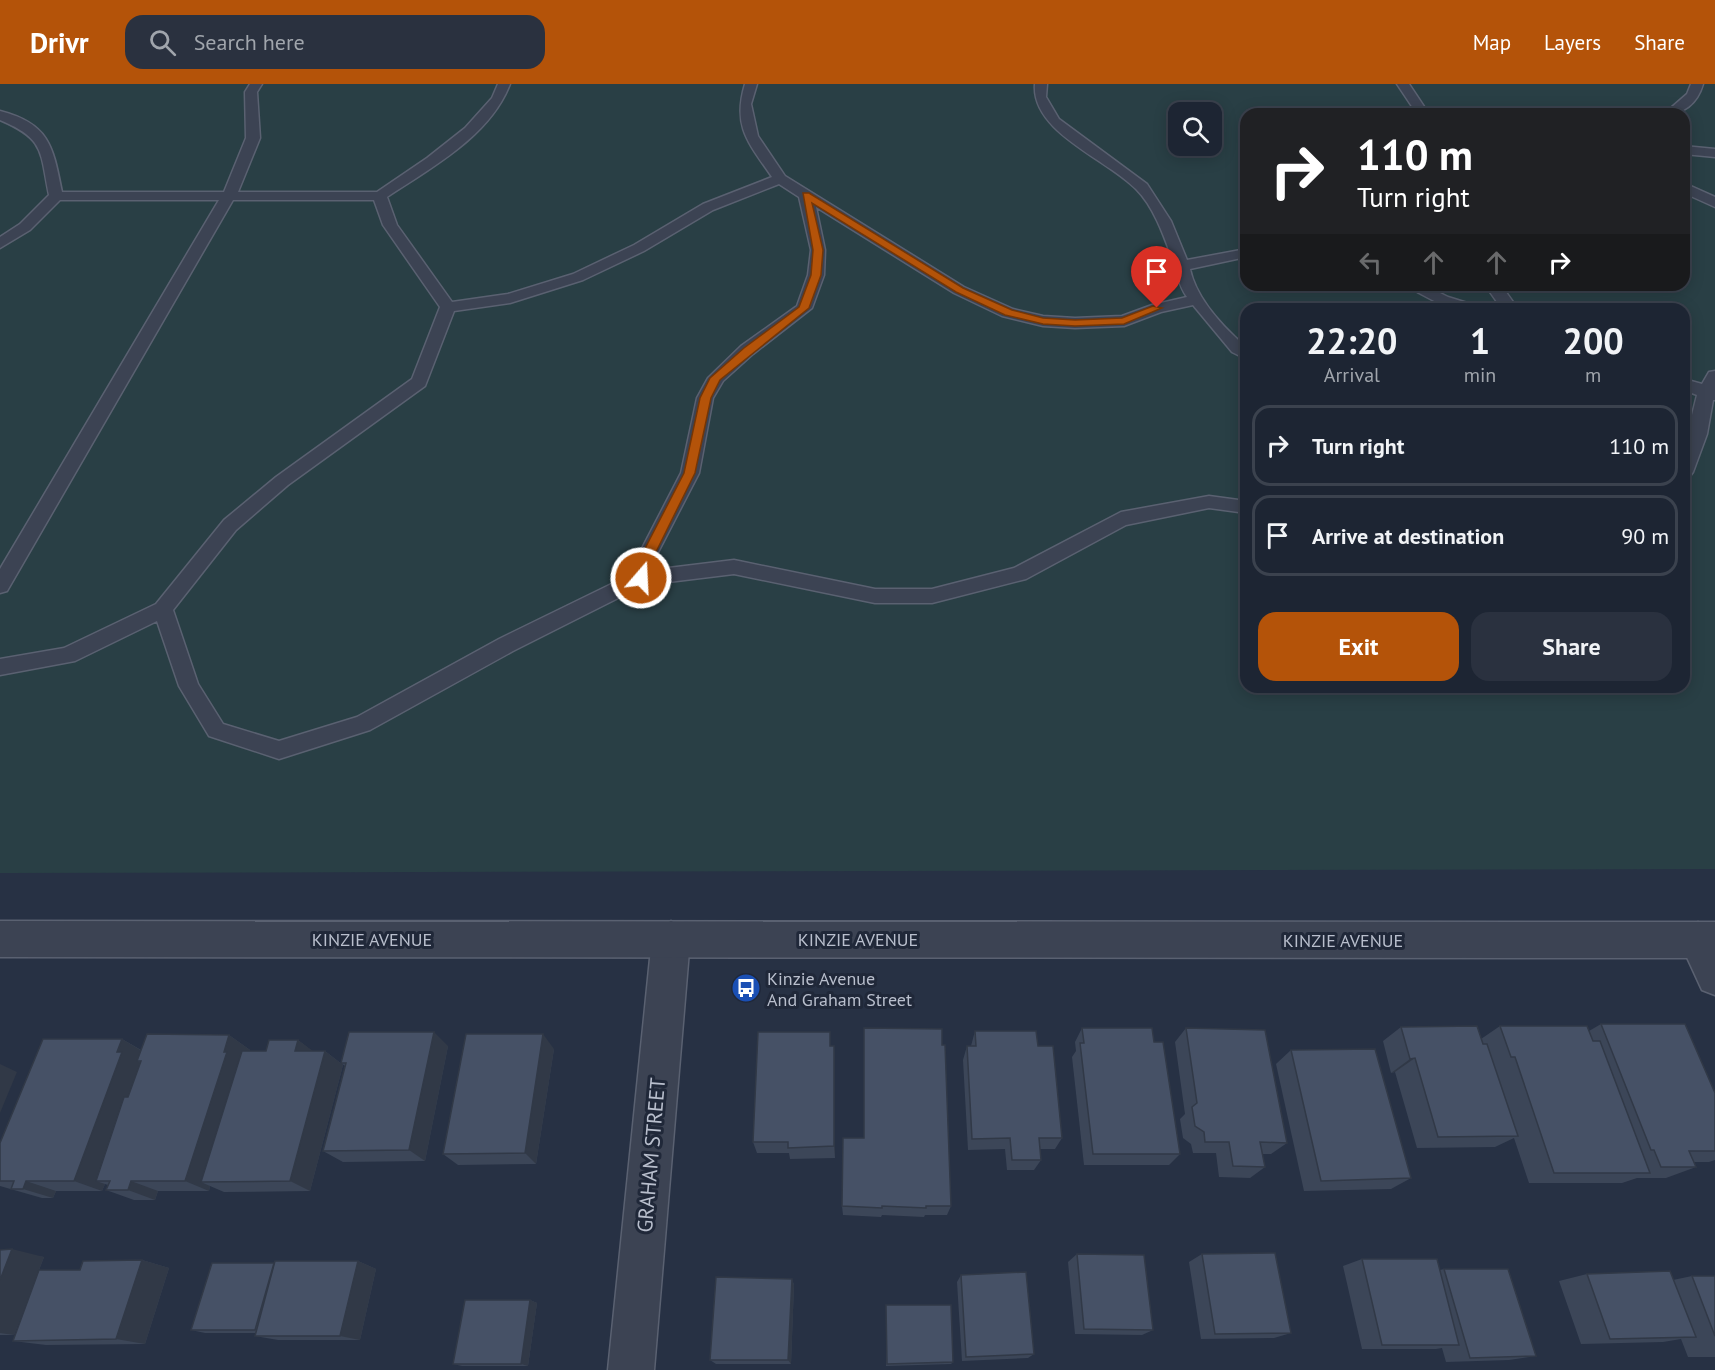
<!DOCTYPE html>
<html lang="en">
<head>
<meta charset="utf-8">
<style>
	:root { --surface:#1d2533; --page:#2a313f; --text:#f1f3f6; --muted:#a0a5ac; --line:#3b424e; --accent:#b45309 }
	body { margin:0; font-family:"PT Sans",sans-serif; background:var(--page); color:var(--text); height:100vh; display:flex; flex-direction:column; font-size:22px; white-space:nowrap }
	* { box-sizing:border-box; margin:0 }
	p { font-size:20px; color:var(--muted) }
	.icon { flex:none; width:33px; height:33px; fill:none; stroke:currentColor; stroke-width:2; stroke-linecap:round; stroke-linejoin:round }
	.map { position:relative; flex:1; overflow:hidden }
	.details { position:absolute; left:1240px; top:219px; width:450px; height:390px; display:flex; flex-direction:column; background:var(--surface); border-radius:18px; box-shadow:0 3px 15px #0003,0 0 0 2px var(--line) }
	.details>* { flex:none }
	.banner { position:absolute; left:1240px; top:24px; width:450px; height:183px; border-radius:18px; box-shadow:0 3px 15px #0003,0 0 0 2px var(--line); background:#202124; color:#fff; overflow:hidden }
	.tools { position:absolute; left:1168px; top:18px; display:grid; gap:12px }
	.tools a { display:grid; place-items:center; width:54px; height:54px; border-radius:12px; background:var(--surface); box-shadow:0 3px 15px #0003,0 0 0 2px var(--line); font-size:30px }
	.pin { position:absolute; display:grid; place-items:center; width:51px; height:51px; color:#fff; margin:-62px -26px; border-radius:50% 50% 50% 0; rotate:-45deg; box-shadow:0 0 6px #0007 }
	.pin .icon { rotate:45deg }
	.me { position:absolute; width:66px; margin:-33px; rotate:19deg; stroke-linejoin:round; filter:drop-shadow(0 0 4px #0008) }
	.turn { display:flex; align-items:center; gap:21px; height:126px; padding:0 18px; font-size:27px }
	.turn .icon { width:78px; height:78px; stroke-width:2.5 }
	.turn b { display:block; font-size:42px; line-height:51px }
	.lanes { display:flex; align-items:center; height:57px; padding:0 18px; background:#0003; justify-content:center; gap:30px; direction:ltr }
	.lanes .off { opacity:.35 }
	.eta { display:flex; justify-content:space-evenly; align-items:center; height:102px; text-align:center }
	.eta b { font-size:36px; font-weight:700; line-height:42px }
	.button { display:flex; gap:12px; margin-top:auto; padding:12px 18px }
	.button a { flex:1; height:69px; border-radius:18px; background:var(--accent); color:#fff; font-size:24px; font-weight:700; line-height:69px; text-align:center }
	.button a+a { background:var(--page); color:var(--text) }
	ul { padding:0; list-style:none }
	li { display:flex; align-items:center; gap:18px; height:81px; margin:0 12px 9px; padding:0 6px; border:3px solid var(--line); border-radius:18px }
	li div { flex:1 }
	li b { display:block; font-size:22px }
	li em { font-style:normal }
	header { display:flex; align-items:center; gap:36px; box-sizing:border-box; height:84px; padding:0 30px; background:var(--accent); color:#fff }
	header strong { font-size:28px }
	nav { display:flex; gap:33px; margin-inline-start:auto; font-size:21px }
	.search { width:420px; height:54px; background:var(--page); display:flex; align-items:center; gap:15px; box-sizing:border-box; padding:0 21px; border-radius:18px; color:var(--muted); font-size:22px }
	.map>svg:first-child { display:block }
</style>
</head>
<body>
<header>
<strong>Drivr</strong>
<div class="search"><svg class="icon" aria-label="search" viewBox="0 0 24 24"><circle cx="10" cy="10" r="6"/><path d="M15 15l6 6"/></svg>Search here</div>
<nav><a>Map</a><a>Layers</a><a>Share</a></nav>
</header>
<div class="map">
<svg width="1715" height="1286" viewBox="0 0 1715 1286">
	<rect width="100%" height="100%" fill="#273144"/>
	<path fill="#293f45" fill-rule="evenodd" d="M 0,0 L 1715,0 L 1715,785 L 0,789 ZM 1179,28 L 1212,28 L 1212,62 L 1179,62 ZM 1246,30 L 1684,30 L 1684,201 L 1246,201 ZM 1246,225 L 1684,225 L 1684,603 L 1246,603 Z"/>
	<g fill="none" stroke-linecap="round" stroke-linejoin="round">
		<g stroke="#5a6171" stroke-width="3">
			<g id="service">
				<path d="M 250,0 L 262,0 L 257,8 L 260,54 L 238,108 L 377,108 L 427,74 L 465,44 L 492,14 L 498,0 L 510,0 C 490,52 432,83 387,113 L 397,141 L 452,218 L 508,210 L 573,190 L 634,161 L 703,120 L 772,93 C 749,59 732,43 745,0 L 757,0 L 751,20 L 758,52 L 785,92 L 964,203 L 1013,225 L 1043,232 L 1075,234 L 1122,232 L 1152,221 L 1187,213 C 1179,202 1178,192 1174,180 C 1165,155 1155,124 1136,105 C 1107,75 1031,48 1035,0 L 1047,0 L 1046,13 L 1059,35 L 1147,100 L 1171,137 L 1187,176 L 1246,165 L 1246,173 L 1190,185 C 1196,214 1223,243 1246,263 L 1246,275 L 1232,268 L 1193,221 L 1161,228 L 1124,242 L 1075,244 L 1043,242 L 1002,232 L 954,209 L 816,123 L 825,166 L 824,191 L 812,224 L 753,270 L 723,297 L 713,314 L 699,389 L 654,476 L 652,486 L 734,476 L 875,505 L 932,505 L 1014,484 L 1121,428 L 1209,412 L 1246,417 L 1246,429 L 1209,424 L 1126,441 L 1026,495 L 932,519 L 875,519 L 734,490 L 644,501 L 513,567 L 370,646 L 279,675 L 209,652 L 179,602 L 157,537 L 75,577 L 0,591 L 0,575 L 64,564 L 156,520 L 224,436 L 276,393 L 412,295 L 440,223 L 383,141 L 374,116 L 233,116 L 7,507 L 0,509 L 0,485 L 219,116 L 60,116 L 30,146 L 0,164 L 0,153 L 20,140 L 49,111 C 40,67 45,55 0,36 L 0,27 C 50,40 53,63 62,108 L 224,108 L 246,54 L 245,8 ZM 779,100 L 799,113 L 811,166 L 808,191 L 797,222 L 741,262 L 708,294 L 697,314 L 681,389 L 636,476 L 632,490 L 499,555 L 357,633 L 279,657 L 223,640 L 198,600 L 173,526 L 236,446 L 288,401 L 425,302 L 454,227 L 510,219 L 583,196 L 644,167 L 713,126 Z"/>
				<polygon points="1397,0 1409,0 1429,30 1417,30"/>
				<path d="M 1691,0 L 1703,0 C 1697,20 1684,30 1664,30 L 1687,10 Z"/>
				<polygon points="1684,62 1715,65 1715,73 1684,70"/>
				<polygon points="1684,99 1715,113 1715,123 1684,109"/>
				<polygon points="1404,201 1424,201 1448,213 1477,222 1480,225 1456,225 1438,219"/>
				<polygon points="1485,201 1501,201 1518,225 1502,225"/>
				<polygon points="1715,287 1715,316 1713,316 1707,350 1693,388 1690,392 1684,394 1684,363 1697,311 1684,306 1684,295 1702,300 1709,288"/>
			</g>
		</g>
		<g stroke="#5a6171" stroke-width="3">
			<g id="minor">
				<polygon points="671,837 684,843 690,855 654,1286 608,1286 652,855 658,843"/>
				<polygon points="1698,838 1711,844 1715,852 1715,911 1702,906 1679,856 1685,844"/>
			</g>
		</g>
		<g stroke="#5a6171" stroke-width="3">
			<polygon id="tertiary" points="0,837 1715,838 1715,874 0,873"/>
		</g>
		<use href="#service" fill="#3c4353" fill-rule="evenodd"/>
		<use href="#minor" fill="#3c4353" fill-rule="evenodd"/>
		<use href="#tertiary" fill="#3c4353" fill-rule="evenodd"/>
	</g>
	<g fill="#3c4658">
		<polygon points="1601,940 1715,1009 1715,1076 1709,1078 1694,1078 1696,1083 1666,1094 1637,1094 1622,1099 1529,1099 1514,1054 1495,1063 1417,1064 1395,988 1391,989 1383,957 1401,943 1481,955 1500,942 1589,947"/>
		<polygon points="1082,944 1154,958 1180,1070 1169,1081 1084,1081 1072,973 1076,967 1075,958"/>
		<polygon points="1186,944 1287,1059 1271,1070 1262,1070 1265,1083 1250,1094 1219,1093 1216,1069 1193,1069 1191,1060 1183,1054 1180,1035 1185,1030 1175,958"/>
		<polygon points="975,947 1038,962 1062,1054 1055,1065 1040,1065 1041,1076 1034,1086 1007,1086 1005,1065 968,1066 963,976 967,962 971,962"/>
		<polygon points="229,951 250,966 250,967 266,967 298,956 312,967 325,967 343,981 310,1107 224,1108 210,1102 209,1107 158,1107 155,1116 134,1116 106,1106 108,1101 105,1100 102,1107 56,1107 53,1114 42,1114 0,1102 0,1059 122,955 141,966"/>
		<polygon points="942,961 951,1122 947,1131 925,1131 924,1133 882,1131 881,1133 843,1131 842,1122 864,1054"/>
		<polygon points="448,962 425,1077 343,1078 323,1067 345,982 341,979"/>
		<polygon points="831,962 834,962 835,976 835,1074 790,1075 789,1069 757,1069 753,1058"/>
		<polygon points="554,965 536,1080 458,1081 443,1070"/>
		<polygon points="1291,966 1411,1094 1391,1105 1304,1107 1276,980"/>
		<polygon points="0,1166 44,1173 14,1251 0,1251"/>
		<polygon points="1077,1170 1153,1246 1142,1251 1075,1250 1068,1178"/>
		<polygon points="1202,1170 1291,1249 1274,1254 1201,1255 1189,1178"/>
		<polygon points="1362,1175 1440,1186 1444,1185 1536,1272 1509,1276 1446,1278 1442,1264 1436,1265 1362,1265 1343,1182"/>
		<polygon points="142,1176 169,1184 145,1260 46,1261 13,1257"/>
		<polygon points="358,1177 376,1185 360,1256 278,1256 255,1252 255,1249 205,1249 191,1246 274,1179"/>
		<polygon points="1587,1190 1673,1196 1692,1192 1715,1192 1715,1273 1688,1273 1681,1255 1663,1258 1581,1260 1559,1197"/>
		<polygon points="961,1191 1034,1270 1028,1274 962,1277 957,1198"/>
		<polygon points="792,1195 794,1201 791,1280 716,1280 710,1276"/>
		<polygon points="530,1216 537,1219 528,1282 462,1282 453,1280"/>
		<polygon points="886,1221 953,1278 951,1280 886,1282"/>
	</g>
	<g fill="#313947">
		<polygon points="434,948 448,962 425,1077 409,1066"/>
		<polygon points="543,950 554,965 536,1080 525,1069"/>
		<polygon points="229,951 250,966 246,980 201,1098 210,1102 209,1107 185,1097"/>
		<polygon points="122,955 147,970 141,977 137,977 147,982 96,1097 105,1100 102,1107 74,1097"/>
		<polygon points="298,956 317,970 295,967"/>
		<polygon points="834,962 835,976 835,1074 834,1062"/>
		<polygon points="325,967 343,981 310,1107 290,1097"/>
		<polygon points="1415,974 1395,988 1391,989 1410,975"/>
		<polygon points="0,980 17,988 0,1029"/>
		<polygon points="26,1097 56,1107 53,1114 23,1105"/>
		<polygon points="131,1097 158,1107 155,1116 128,1106"/>
		<polygon points="12,1165 44,1173 14,1251 0,1249 0,1196"/>
		<polygon points="142,1176 169,1184 145,1260 116,1255"/>
		<polygon points="358,1177 376,1185 360,1256 340,1252"/>
		<polygon points="792,1195 794,1201 791,1280 788,1276"/>
		<polygon points="530,1216 537,1219 528,1282 521,1280"/>
	</g>
	<g fill="#465166" stroke="#313947" stroke-width="1.5">
		<polygon points="1601,940 1685,940 1715,1009 1715,1067 1689,1067 1696,1083 1661,1083 1654,1066 1651,1066"/>
		<polygon points="1477,942 1483,960 1487,960 1518,1052 1438,1053 1415,974 1410,975 1401,943"/>
		<polygon points="1500,942 1587,942 1593,957 1600,957 1650,1089 1554,1089 1515,973 1511,973"/>
		<polygon points="864,944 942,945 942,961 945,961 951,1122 926,1122 926,1124 882,1122 882,1124 842,1122 843,1054 864,1054"/>
		<polygon points="1082,944 1152,944 1154,958 1163,958 1180,1070 1093,1070 1080,959 1084,959"/>
		<polygon points="1186,944 1265,946 1287,1059 1260,1058 1265,1083 1233,1082 1229,1058 1205,1058 1204,1048 1195,1042 1192,1023 1197,1019"/>
		<polygon points="975,947 1036,947 1038,962 1053,962 1062,1054 1039,1054 1041,1076 1012,1076 1010,1054 972,1055 967,962 976,962"/>
		<polygon points="349,948 434,948 409,1066 323,1067 346,979 341,979"/>
		<polygon points="758,948 830,948 830,962 834,962 834,1062 788,1064 788,1058 753,1058"/>
		<polygon points="147,950 229,951 224,968 227,968 185,1097 131,1097 128,1106 106,1106 110,1097 96,1097 124,1013 128,1013 141,977 137,977"/>
		<polygon points="466,950 543,950 525,1069 443,1070"/>
		<polygon points="43,955 122,955 117,968 122,968 74,1097 26,1097 23,1105 11,1105 14,1097 0,1097 0,1059"/>
		<polygon points="269,956 298,956 295,967 325,967 290,1097 201,1098 242,967 266,967"/>
		<polygon points="1375,965 1411,1094 1321,1097 1291,966"/>
		<polygon points="12,1165 0,1196 0,1166"/>
		<polygon points="1275,1169 1291,1249 1215,1250 1202,1170"/>
		<polygon points="1077,1170 1144,1171 1153,1246 1084,1245"/>
		<polygon points="1362,1175 1437,1175 1459,1261 1382,1261"/>
		<polygon points="142,1176 116,1255 13,1257 39,1186 80,1186 83,1177"/>
		<polygon points="275,1177 358,1177 340,1252 255,1252"/>
		<polygon points="212,1179 274,1179 255,1246 191,1246"/>
		<polygon points="1444,1185 1508,1185 1536,1272 1470,1274"/>
		<polygon points="1670,1187 1696,1253 1610,1255 1587,1190"/>
		<polygon points="1026,1188 1034,1270 966,1273 961,1191"/>
		<polygon points="1692,1192 1715,1192 1715,1252"/>
		<polygon points="716,1193 792,1195 788,1276 710,1276"/>
		<polygon points="465,1216 530,1216 521,1280 453,1280"/>
		<polygon points="886,1221 951,1221 953,1278 887,1280"/>
	</g>
	<polygon fill="#b45309" stroke="#753606" stroke-width="1.5" points="803,109 809,109 963,204 1012,226 1043,234 1075,236 1122,234 1153,222 1162,224 1124,240 1075,242 1043,240 1005,231 956,208 812,119 823,166 821,191 809,224 720,296 711,314 695,389 652,476 647,494 641,499 637,497 635,494 639,476 684,389 700,314 710,294 744,264 799,223 811,191 813,166"/>
	<defs>
		<g id="bus-disc" transform="scale(1.5)"><circle r="9.5" fill="#1a4fb4" stroke="#202839"/><path d="M-5-6H5V4H4V6H2V4H-2V6H-4V4H-5ZM-3.5-4V0h7V-4ZM-3.5 1.2v1.5H-2V1.2ZM2 1.2v1.5H3.5V1.2Z" fill="#fff"/></g>
	</defs>
	<g fill-rule="evenodd">
		<use href="#bus-disc" x="746" y="904"/>
	</g>
	<g text-anchor="middle" dominant-baseline="central" stroke-width="6" stroke-linejoin="round" paint-order="stroke">
		<g font-size="18" fill="#b9bfcd" stroke="#202839">
			<text x="372" y="855">KINZIE AVENUE</text>
			<text x="858" y="855">KINZIE AVENUE</text>
			<text x="1343" y="856">KINZIE AVENUE</text>
		</g>
		<g font-size="18" fill="#b9bfcd" stroke="#202839" text-anchor="start">
			<text x="767" y="894">Kinzie Avenue<tspan x="767" dy="21">And Graham Street</tspan></text>
		</g>
		<g font-size="21" fill="#b9bfcd" stroke="#202839">
			<text transform="translate(651 1071) rotate(-85)">GRAHAM STREET</text>
		</g>
	</g>
</svg>
<div class="tools">
<a><svg class="icon" aria-label="search" viewBox="0 0 24 24"><circle cx="10" cy="10" r="6"/><path d="M15 15l6 6"/></svg></a>
</div>
<div class="pin" style="left:1157px;top:224px;background:#d93025"><svg class="icon" aria-label="arrive" viewBox="0 0 24 24"><path d="M6 21V4h12l-3 4 3 4H6"/></svg></div>
<svg class="me" style="left:641px;top:494px" viewBox="-20 -20 40 40"><circle r="17" fill="#b45309" stroke="#fff" stroke-width="3"/><path d="M0-11L8 9 0 5-8 9z" fill="#fff"/></svg>
<div class="banner">
<div class="turn"><svg class="icon" aria-label="right" viewBox="0 0 24 24"><path d="M7 20v-9h11M14 6l5 5-5 5"/></svg><div><b>110 m</b>Turn right</div></div>
<div class="lanes"><svg class="icon off" aria-label="left" viewBox="0 0 24 24"><path d="M17 20v-9H6M10 6l-5 5 5 5"/></svg><svg class="icon off" aria-label="ahead" viewBox="0 0 24 24"><path d="M12 20V5M6 11l6-6 6 6"/></svg><svg class="icon off" aria-label="ahead" viewBox="0 0 24 24"><path d="M12 20V5M6 11l6-6 6 6"/></svg><svg class="icon" aria-label="right" viewBox="0 0 24 24"><path d="M7 20v-9h11M14 6l5 5-5 5"/></svg></div>
</div>
<section class="details">
<div class="eta">
<div><b>22:20</b><p>Arrival</p></div>
<div><b>1</b><p>min</p></div>
<div><b>200</b><p>m</p></div>
</div>
<ul>
<li><svg class="icon" aria-label="right" viewBox="0 0 24 24"><path d="M7 20v-9h11M14 6l5 5-5 5"/></svg><div><b>Turn right</b></div><em>110 m</em></li>
<li><svg class="icon" aria-label="arrive" viewBox="0 0 24 24"><path d="M6 21V4h12l-3 4 3 4H6"/></svg><div><b>Arrive at destination</b></div><em>90 m</em></li>
</ul>
<div class="button"><a>Exit</a><a>Share</a></div>
</section>
</div>
</body>
</html>
